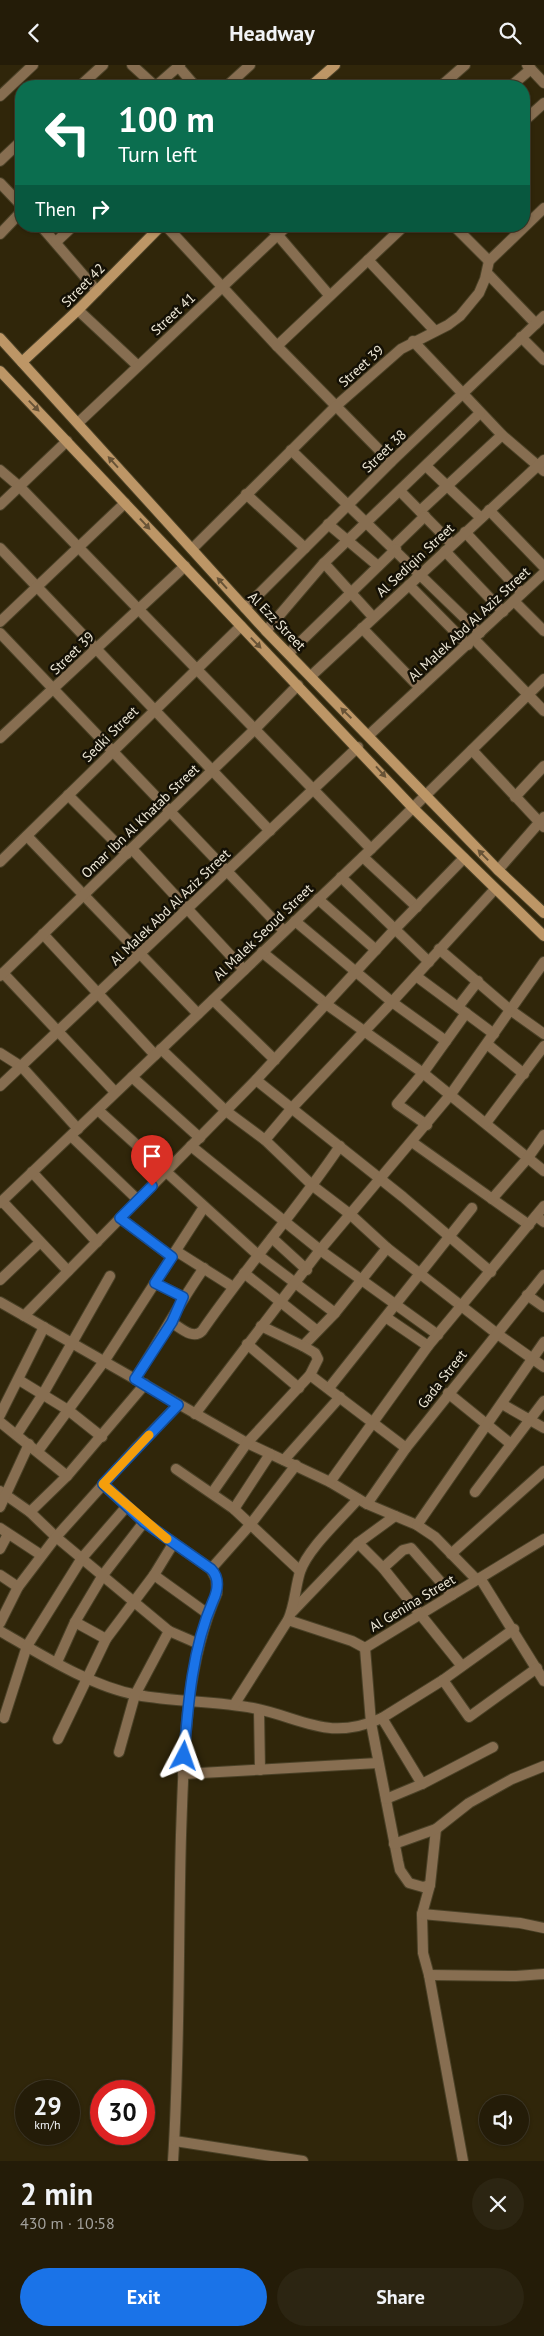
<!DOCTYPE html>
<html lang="en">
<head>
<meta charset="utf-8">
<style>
	:root { --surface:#241c08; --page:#2c2512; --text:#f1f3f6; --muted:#a3a19c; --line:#413a29; --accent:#1a73e8 }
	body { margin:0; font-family:"PT Sans",sans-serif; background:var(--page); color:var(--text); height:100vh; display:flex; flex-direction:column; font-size:19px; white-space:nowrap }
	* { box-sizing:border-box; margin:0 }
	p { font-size:16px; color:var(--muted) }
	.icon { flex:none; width:28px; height:28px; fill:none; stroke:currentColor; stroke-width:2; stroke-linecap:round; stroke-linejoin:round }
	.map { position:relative; height:2096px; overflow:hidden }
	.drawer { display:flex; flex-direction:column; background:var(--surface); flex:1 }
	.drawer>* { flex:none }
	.hud { position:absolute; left:15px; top:15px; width:515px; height:152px; border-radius:20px; box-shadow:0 1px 4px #0004,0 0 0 1px var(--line); background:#0b6e4f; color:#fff; overflow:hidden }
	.controls { position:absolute; left:479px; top:2030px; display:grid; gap:10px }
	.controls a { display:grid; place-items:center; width:50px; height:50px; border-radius:50%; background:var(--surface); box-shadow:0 1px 4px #0004,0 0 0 1px var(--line); font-size:25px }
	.speed { position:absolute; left:15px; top:2015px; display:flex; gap:10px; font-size:25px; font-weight:700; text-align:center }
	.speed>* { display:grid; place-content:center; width:65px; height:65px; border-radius:50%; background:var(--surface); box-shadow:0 1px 4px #0004,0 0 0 1px var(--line); line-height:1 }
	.speed small { font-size:12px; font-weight:400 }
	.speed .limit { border:8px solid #d22; background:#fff; color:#111 }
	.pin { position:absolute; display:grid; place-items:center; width:42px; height:42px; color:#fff; margin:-51px -21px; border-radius:50% 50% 50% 0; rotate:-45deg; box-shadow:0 0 5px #0007 }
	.pin .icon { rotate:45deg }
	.me { position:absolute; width:55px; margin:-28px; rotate:4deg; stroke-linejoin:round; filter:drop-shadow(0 0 4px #0008) }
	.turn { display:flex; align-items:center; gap:18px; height:105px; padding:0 20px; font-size:22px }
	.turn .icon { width:65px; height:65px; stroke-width:2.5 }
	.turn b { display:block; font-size:35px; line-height:42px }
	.then { display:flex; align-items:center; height:48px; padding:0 20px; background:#0003; gap:10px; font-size:19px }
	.round { display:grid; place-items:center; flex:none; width:52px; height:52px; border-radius:26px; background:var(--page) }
	.overview { display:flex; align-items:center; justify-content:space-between; height:85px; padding:0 20px }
	h1 { font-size:30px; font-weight:700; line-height:38px }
	.action { display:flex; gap:10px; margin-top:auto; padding:10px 20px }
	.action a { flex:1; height:58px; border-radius:30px; background:var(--accent); color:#fff; font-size:20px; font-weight:700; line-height:58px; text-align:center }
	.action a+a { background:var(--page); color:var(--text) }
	header { display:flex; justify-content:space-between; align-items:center; height:65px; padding:0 20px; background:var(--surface); font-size:22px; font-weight:700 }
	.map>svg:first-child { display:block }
</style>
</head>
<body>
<header><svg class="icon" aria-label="back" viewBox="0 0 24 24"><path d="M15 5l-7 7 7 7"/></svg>Headway<svg class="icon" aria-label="search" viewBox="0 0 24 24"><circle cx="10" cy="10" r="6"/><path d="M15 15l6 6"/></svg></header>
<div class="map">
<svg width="544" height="2096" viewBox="0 0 544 2096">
	<rect width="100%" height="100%" fill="#30260a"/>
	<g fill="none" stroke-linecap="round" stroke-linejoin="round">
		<g stroke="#4a4127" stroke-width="12">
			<g id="minor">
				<polyline points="132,0 155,21"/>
				<polyline points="527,0 544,18"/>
				<polyline points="178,1 195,21"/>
				<polyline points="80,21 103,0"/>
				<polyline points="156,21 180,0"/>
				<polyline points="227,21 250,0"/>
				<polyline points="441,21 465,0"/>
				<polyline points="511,21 531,4"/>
				<polyline points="0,31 33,0"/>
				<polyline points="524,56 544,38"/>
				<polyline points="0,96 21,76"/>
				<polyline points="0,118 21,140"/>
				<polyline points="41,161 97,226"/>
				<polyline points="166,161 277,281 391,397"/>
				<polyline points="270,161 329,230"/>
				<polyline points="454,161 489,196"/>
				<polyline points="0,169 21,147"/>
				<polyline points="56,177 73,161"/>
				<polyline points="368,195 435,266"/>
				<polyline points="487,208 536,259"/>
				<polyline points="78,245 138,301"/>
				<polyline points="521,272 544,295"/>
				<polyline points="413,276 502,370 544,406"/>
				<polyline points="277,281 404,161"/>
				<polyline points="78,358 287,161"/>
				<polyline points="291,385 480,568"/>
				<polyline points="426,401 481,453"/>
				<polyline points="0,405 20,422 371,784"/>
				<polyline points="400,426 452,479"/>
				<polyline points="246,429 305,483"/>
				<polyline points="0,440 67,376"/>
				<polyline points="489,445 544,502"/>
				<polyline points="420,446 502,370"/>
				<polyline points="328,459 378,501"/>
				<polyline points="465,467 522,528"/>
				<polyline points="393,482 425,451"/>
				<polyline points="0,483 270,766"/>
				<polyline points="192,484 336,341 401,284 448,260 460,251 479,228 485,214 489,196 544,143"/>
				<polyline points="445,486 503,547"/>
				<polyline points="324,498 373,552"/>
				<polyline points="409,520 468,580"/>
				<polyline points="514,536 544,566"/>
				<polyline points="245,543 391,397 544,251"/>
				<polyline points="0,557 125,438"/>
				<polyline points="362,563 420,623"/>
				<polyline points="266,566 324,498 480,348"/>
				<polyline points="0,568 284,866"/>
				<polyline points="474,574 544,646"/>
				<polyline points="289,588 396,484"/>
				<polyline points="311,611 544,395"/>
				<polyline points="369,670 544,508"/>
				<polyline points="0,673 185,501"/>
				<polyline points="472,685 544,762"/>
				<polyline points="68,730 127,789"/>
				<polyline points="515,732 544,701"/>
				<polyline points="27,771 198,949"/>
				<polyline points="132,784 244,905"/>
				<polyline points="363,792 417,842"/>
				<polyline points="0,797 241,561"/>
				<polyline points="498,805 544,752"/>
				<polyline points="341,812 429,897"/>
				<polyline points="318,834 376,885"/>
				<polyline points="295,856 392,937 446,976"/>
				<polyline points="43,869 155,990"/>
				<polyline points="439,884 509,944 544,969"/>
				<polyline points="262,887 326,939 423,1008 544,1106"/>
				<polyline points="3,908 115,1027"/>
				<polyline points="0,911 255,664 298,620"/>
				<polyline points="416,911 494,969"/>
				<polyline points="213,935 275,995"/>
				<polyline points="458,942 478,916"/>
				<polyline points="487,979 524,1009"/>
				<polyline points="161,984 226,1046 265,1075 313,1121 351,1150 387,1183 496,1268 544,1302"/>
				<polyline points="0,988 22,1002 78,1064"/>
				<polyline points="132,1012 200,1073"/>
				<polyline points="256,1015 403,1132 491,1207"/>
				<polyline points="0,1021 358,682"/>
				<polyline points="98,1045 258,1190 335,1248"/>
				<polyline points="486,1058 544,981"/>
				<polyline points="427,1060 397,1039 423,1008 466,948"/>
				<polyline points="71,1071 138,1135"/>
				<polyline points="265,1075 292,1043 392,937 495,824"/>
				<polyline points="412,1077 529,1160"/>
				<polyline points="191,1081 320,1185 438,1270"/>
				<polyline points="32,1107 97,1177"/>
				<polyline points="492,1134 527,1094 544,1070"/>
				<polyline points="2,1136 68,1206"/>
				<polyline points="0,1138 371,784 544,614"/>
				<polyline points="536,1151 544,1157"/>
				<polyline points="120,1153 172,1192"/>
				<polyline points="272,1173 307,1205"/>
				<polyline points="176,1186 233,1222"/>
				<polyline points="244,1208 316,1265"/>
				<polyline points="0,1215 40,1177"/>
				<polyline points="155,1218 183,1232"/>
				<polyline points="527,1230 544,1242"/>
				<polyline points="0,1237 247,1378 330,1417 367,1439 417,1460 435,1472 477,1515"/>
				<polyline points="24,1251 256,1015 395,864 464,793"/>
				<polyline points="387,1253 428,1281"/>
				<path d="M 171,1257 C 181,1263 193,1275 202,1266 C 246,1202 297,1145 340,1081"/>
				<polyline points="261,1261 303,1281 335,1248 387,1183"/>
				<polyline points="247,1279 299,1323"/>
				<polyline points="310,1310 406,1383"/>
				<path d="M 135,1314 C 159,1277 179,1238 204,1203"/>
				<polyline points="19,1315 68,1345 102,1372"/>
				<polyline points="329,1323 472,1143"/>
				<polyline points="448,1328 511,1379"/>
				<polyline points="502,1339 544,1363"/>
				<polyline points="195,1349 320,1185 451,1029 544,897"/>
				<polyline points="0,1350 44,1262"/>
				<polyline points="0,1357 67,1411"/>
				<polyline points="17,1369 43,1329 110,1211"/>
				<polyline points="38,1386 105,1295 204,1142"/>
				<polyline points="284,1395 340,1332"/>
				<polyline points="176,1404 234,1444 300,1506"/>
				<polyline points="330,1417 428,1281 544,1141"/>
				<path d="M 103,1419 L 144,1457 L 211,1504 L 216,1514 L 217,1528 C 184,1603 184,1689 181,1770 C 178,1878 180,1988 173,2096"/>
				<polyline points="0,1426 30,1447 56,1472 169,1566 199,1579"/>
				<polyline points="475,1427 544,1336"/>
				<polyline points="212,1428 247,1378 310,1310 318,1294 315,1288 303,1281"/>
				<polyline points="367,1439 406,1383 544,1210"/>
				<polyline points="0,1442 29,1379"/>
				<polyline points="234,1444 270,1389"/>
				<polyline points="30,1447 67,1411 145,1319"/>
				<polyline points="417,1460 544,1277"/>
				<polyline points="0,1463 41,1490"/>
				<polyline points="358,1478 383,1503 461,1600"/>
				<polyline points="0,1484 8,1469"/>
				<polyline points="451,1489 544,1406"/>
				<polyline points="383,1503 403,1485 411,1483 452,1530"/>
				<polyline points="211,1504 250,1460 296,1400"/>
				<polyline points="0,1510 18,1522"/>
				<polyline points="154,1510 208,1549"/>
				<polyline points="480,1513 544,1616"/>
				<polyline points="292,1547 358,1478 395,1451"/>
				<polyline points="288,1555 352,1576 365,1583 544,1474"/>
				<polyline points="75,1557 106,1574"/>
				<polyline points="0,1558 18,1522 56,1472 136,1383 178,1340"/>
				<path d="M 0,1566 C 40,1589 90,1621 137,1630 C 175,1637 215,1636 253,1643 C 303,1653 328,1677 382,1653 L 443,1615 L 514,1564"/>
				<polyline points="365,1583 371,1658 398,1796 400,1805 409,1818 423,1822 430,1820"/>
				<polyline points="57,1597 75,1557 103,1510 144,1457"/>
				<polyline points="443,1615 469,1652 537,1603"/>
				<path d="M 234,1640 L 288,1555 C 295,1540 295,1523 300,1507 C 308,1483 341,1454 358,1434"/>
				<polyline points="259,1645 260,1705"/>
				<polyline points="4,1653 27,1581 82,1493 127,1441"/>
				<polyline points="382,1653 422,1719"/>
				<polyline points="58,1674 106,1574 154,1510 173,1479"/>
				<polyline points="119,1687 135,1630 169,1566"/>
				<polyline points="183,1709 378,1698"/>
				<polyline points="386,1734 422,1719 493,1682"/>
				<polyline points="436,1764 430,1820 422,1849 423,1888 429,1910 463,2096"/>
				<polyline points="394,1779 436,1764 469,1738 512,1714 544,1701"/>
				<polyline points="422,1849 520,1858 544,1863"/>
				<polyline points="429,1910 516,1911 544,1909"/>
				<polyline points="175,2076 303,2096"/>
			</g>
		</g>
		<g stroke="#4a4127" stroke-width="12">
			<g id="secondary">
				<polyline points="311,21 335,0"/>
				<polyline points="0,273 266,566 498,805 544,848"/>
				<polyline points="22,297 78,245 161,161"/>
				<polyline points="0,306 413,743 544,871"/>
			</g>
		</g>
		<use href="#minor" stroke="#876e51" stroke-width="10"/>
		<use href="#secondary" stroke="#bd9666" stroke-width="10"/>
	</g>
	<defs><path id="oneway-solid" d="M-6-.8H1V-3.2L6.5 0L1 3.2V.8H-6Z" transform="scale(1.25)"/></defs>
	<g fill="#685336">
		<use href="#oneway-solid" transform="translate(34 341) rotate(46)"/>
		<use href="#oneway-solid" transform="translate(113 397) rotate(-132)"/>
		<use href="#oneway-solid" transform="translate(145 459) rotate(47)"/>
		<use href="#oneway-solid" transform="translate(222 518) rotate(-132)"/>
		<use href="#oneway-solid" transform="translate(256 578) rotate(46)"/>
		<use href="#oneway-solid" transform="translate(346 648) rotate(-136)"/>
		<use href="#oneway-solid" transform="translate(381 707) rotate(48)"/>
		<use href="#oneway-solid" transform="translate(483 790) rotate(-134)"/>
	</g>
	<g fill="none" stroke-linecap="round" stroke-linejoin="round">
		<g stroke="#114b97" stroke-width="12">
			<path id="route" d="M 152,1121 L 120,1153 L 172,1192 L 155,1218 L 183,1232 L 172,1257 L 135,1314 L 178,1340 L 103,1419 L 144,1457 L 211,1504 C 220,1513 218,1525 213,1536 C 192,1584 188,1639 184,1691"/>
		</g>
		<use href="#route" stroke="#1a73e8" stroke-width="9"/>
		<polyline stroke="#f59e0b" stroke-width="9" points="149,1370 103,1419 167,1474"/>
	</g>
	<g text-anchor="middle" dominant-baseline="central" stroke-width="5" stroke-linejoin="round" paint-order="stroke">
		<g font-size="14" fill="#ede7d6" stroke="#141005">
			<text transform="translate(83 220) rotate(-45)">Street 42</text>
			<text transform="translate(173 249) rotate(-43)">Street 41</text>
			<text transform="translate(361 301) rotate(-42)">Street 39</text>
			<text transform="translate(384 386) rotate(-44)">Street 38</text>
			<text transform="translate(415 495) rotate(-43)">Al Sediqin Street</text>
			<text transform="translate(277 556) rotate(46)">Al Ezz Street</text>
			<text transform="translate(469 559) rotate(-43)">Al Malek Abd Al Aziz Street</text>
			<text transform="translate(72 588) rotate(-44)">Street 39</text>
			<text transform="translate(110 669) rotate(-45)">Sedki Street</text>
			<text transform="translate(140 756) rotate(-44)">Omar Ibn Al Khatab Street</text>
			<text transform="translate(170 842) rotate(-44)">Al Malek Abd Al Aziz Street</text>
			<text transform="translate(263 867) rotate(-44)">Al Malek Seoud Street</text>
			<text transform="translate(442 1314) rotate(-52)">Gada Street</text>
			<text transform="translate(412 1538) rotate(-31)">Al Genina Street</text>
		</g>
	</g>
</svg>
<div class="controls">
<a><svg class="icon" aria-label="sound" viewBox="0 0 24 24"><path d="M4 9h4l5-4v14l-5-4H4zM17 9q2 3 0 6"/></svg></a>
</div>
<div class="speed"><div>29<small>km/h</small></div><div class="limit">30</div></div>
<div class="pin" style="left:152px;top:1121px;background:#d93025"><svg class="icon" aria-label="arrive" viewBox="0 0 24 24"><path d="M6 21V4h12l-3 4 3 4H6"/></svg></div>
<svg class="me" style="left:184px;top:1691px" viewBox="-20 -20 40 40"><path d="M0-17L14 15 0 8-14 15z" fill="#1a73e8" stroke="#fff" stroke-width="4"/></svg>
<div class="hud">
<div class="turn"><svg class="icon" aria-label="left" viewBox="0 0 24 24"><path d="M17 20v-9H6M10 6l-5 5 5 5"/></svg><div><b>100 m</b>Turn left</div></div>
<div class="then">Then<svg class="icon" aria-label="right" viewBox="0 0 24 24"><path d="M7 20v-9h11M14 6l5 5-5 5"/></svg></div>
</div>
</div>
<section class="drawer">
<div class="overview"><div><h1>2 min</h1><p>430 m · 10:58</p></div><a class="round"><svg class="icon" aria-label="close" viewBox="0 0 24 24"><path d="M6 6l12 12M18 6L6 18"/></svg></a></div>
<div class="action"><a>Exit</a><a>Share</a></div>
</section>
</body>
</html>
